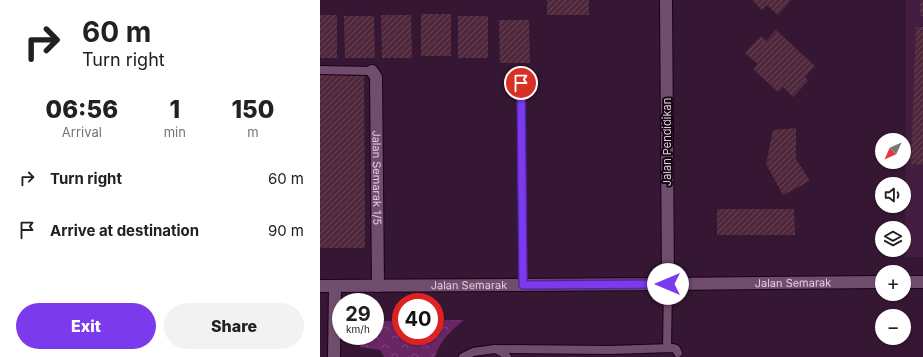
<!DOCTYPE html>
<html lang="en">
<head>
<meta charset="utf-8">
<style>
	:root { --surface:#fff; --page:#f2f2f2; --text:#202124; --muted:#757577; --accent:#7c3aed }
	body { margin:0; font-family:Inter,sans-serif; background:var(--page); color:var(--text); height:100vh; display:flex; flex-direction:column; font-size:15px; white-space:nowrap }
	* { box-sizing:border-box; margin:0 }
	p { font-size:13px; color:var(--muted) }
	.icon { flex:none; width:22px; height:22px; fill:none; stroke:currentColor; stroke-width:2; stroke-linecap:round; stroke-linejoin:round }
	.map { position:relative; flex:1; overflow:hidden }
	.details { display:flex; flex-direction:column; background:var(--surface); width:320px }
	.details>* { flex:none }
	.guide { background:#fff; color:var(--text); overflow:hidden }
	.needle { width:26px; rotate:225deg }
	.controls { position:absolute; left:555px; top:133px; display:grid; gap:8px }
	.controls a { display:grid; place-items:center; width:36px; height:36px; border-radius:50%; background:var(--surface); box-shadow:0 1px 3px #0004; font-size:20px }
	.speed { position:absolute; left:12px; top:293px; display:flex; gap:8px; font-size:20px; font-weight:700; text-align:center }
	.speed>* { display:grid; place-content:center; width:52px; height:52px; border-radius:50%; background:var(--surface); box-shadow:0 1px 3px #0004; line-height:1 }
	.speed small { font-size:10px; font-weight:400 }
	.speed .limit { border:6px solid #d22; background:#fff; color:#111 }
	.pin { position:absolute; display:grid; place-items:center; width:34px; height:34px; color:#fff; margin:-17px; border:2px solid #fff; border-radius:50%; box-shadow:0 1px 4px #0007 }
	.me { position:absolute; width:44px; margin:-22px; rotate:270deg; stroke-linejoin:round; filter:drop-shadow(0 0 3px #0008) }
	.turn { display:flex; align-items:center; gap:14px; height:84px; padding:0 16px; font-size:18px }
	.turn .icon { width:52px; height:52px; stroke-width:2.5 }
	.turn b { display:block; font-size:28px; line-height:34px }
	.eta { display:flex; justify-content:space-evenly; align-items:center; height:68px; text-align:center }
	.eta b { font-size:24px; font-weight:800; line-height:28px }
	.button { display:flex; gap:8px; margin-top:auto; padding:8px 16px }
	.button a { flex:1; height:46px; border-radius:24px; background:var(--accent); color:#fff; font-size:16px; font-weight:800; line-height:46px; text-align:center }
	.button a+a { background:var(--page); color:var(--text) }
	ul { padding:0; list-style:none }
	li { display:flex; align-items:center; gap:12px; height:52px; padding:0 16px }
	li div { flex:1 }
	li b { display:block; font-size:15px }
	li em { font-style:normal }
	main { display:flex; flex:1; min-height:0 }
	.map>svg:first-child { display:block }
</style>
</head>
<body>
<main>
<section class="details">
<div class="guide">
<div class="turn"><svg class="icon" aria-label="right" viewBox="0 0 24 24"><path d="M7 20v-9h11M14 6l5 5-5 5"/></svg><div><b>60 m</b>Turn right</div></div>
</div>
<div class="eta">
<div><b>06:56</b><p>Arrival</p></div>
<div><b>1</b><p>min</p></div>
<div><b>150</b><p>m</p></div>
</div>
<ul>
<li><svg class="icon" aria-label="right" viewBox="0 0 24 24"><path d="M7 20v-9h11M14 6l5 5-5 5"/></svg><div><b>Turn right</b></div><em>60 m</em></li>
<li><svg class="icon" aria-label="arrive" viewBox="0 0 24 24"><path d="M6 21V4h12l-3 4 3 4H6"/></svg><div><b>Arrive at destination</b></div><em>90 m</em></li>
</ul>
<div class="button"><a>Exit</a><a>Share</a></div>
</section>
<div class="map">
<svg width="603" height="357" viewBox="0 0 603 357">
	<defs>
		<pattern id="park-crowns" width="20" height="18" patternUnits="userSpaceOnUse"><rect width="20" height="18" fill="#682665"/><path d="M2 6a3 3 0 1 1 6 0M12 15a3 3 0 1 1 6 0" fill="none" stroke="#7d447b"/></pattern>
		<pattern id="building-hatch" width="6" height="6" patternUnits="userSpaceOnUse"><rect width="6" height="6" fill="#50283c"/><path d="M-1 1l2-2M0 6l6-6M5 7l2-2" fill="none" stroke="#694658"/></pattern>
	</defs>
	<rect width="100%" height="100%" fill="#351633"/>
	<polygon fill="#421d40" points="586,0 603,0 603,257 585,257"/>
	<path fill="url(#park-crowns)" d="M 115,320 L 144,320 C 130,332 121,339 115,357 L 64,357 L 60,350 L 40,347 L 40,336 L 55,336 L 55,321 L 81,321 L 81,336 L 115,336 Z"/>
	<g fill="url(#building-hatch)">
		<rect x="227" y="0" width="42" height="15"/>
		<polygon points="432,0 471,0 458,15 447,5 442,10"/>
		<rect x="600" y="0" width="3" height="16"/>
		<rect x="101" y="14" width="30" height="42"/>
		<rect x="0" y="15" width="17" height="43"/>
		<polygon points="61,15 91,15 92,58 62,58"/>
		<polygon points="24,16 54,16 55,58 25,58"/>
		<rect x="138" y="16" width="30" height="42"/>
		<polygon points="179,20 209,20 210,63 180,63"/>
		<polygon points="596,27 603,27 603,165 591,164"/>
		<polygon points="456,30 495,66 485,77 488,81 473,97 463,87 458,92 433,69 438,64 425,53 441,36 446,41"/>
		<polygon points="0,75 44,76 45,248 0,248"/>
		<polygon points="476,128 476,159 490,181 463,195 446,164 453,130"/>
		<polygon points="397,209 474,209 475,235 397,235"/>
	</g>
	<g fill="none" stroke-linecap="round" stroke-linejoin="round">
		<g stroke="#1b011b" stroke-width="10">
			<g id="lane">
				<polyline points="0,70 52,71"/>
				<polyline points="201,83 203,285"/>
				<polyline points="347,348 348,284"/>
				<polyline points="176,349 183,353 187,357"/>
				<polyline points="143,357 153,352 175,349 290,350 353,348 356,349 358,353"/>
			</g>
		</g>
		<g stroke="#1b011b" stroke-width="14">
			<g id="street">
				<path id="s1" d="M 52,71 L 56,77 L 58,286"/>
				<polyline points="584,282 603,282"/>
				<path id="s2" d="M 348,284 L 562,282"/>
				<polyline points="14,357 15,286"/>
			</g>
		</g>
		<g stroke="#1b011b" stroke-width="14">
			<g id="secondary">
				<path id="s3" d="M 0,286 L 348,284 L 346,0"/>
			</g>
		</g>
		<use href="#lane" stroke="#704d6d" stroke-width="8"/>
		<use href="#street" stroke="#704d6d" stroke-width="12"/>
		<use href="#secondary" stroke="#704d6d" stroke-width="12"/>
	</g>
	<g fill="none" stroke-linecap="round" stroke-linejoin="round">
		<g stroke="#51269a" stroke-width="10">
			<polyline id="route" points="201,83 203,285 348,284"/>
		</g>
		<use href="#route" stroke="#7c3aed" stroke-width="7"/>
	</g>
	<g text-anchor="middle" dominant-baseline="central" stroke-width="4" stroke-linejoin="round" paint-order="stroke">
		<g font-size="11" fill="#e0ccde" stroke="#150814">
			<text transform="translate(347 142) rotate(-90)">Jalan Pendidikan</text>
			<text stroke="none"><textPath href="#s1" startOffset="108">Jalan Semarak 1/5</textPath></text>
			<text stroke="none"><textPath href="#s2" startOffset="125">Jalan Semarak</textPath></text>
			<text stroke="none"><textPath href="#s3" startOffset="149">Jalan Semarak</textPath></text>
		</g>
	</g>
</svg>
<div class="controls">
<a><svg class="needle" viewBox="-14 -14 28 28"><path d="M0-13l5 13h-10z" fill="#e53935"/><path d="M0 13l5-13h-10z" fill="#757577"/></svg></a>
<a><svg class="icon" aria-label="sound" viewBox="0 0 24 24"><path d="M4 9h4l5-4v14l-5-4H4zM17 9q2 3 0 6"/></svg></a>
<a><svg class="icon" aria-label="layers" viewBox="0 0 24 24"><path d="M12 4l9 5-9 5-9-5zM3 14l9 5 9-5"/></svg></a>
<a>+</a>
<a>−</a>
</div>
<div class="speed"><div>29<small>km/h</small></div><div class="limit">40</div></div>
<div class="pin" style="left:201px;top:83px;background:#d93025"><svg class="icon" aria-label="arrive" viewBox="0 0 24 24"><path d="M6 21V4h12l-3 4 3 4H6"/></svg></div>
<svg class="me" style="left:348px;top:284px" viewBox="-20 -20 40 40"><circle r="19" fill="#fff"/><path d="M0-13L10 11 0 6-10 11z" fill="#7c3aed"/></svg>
</div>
</main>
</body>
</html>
